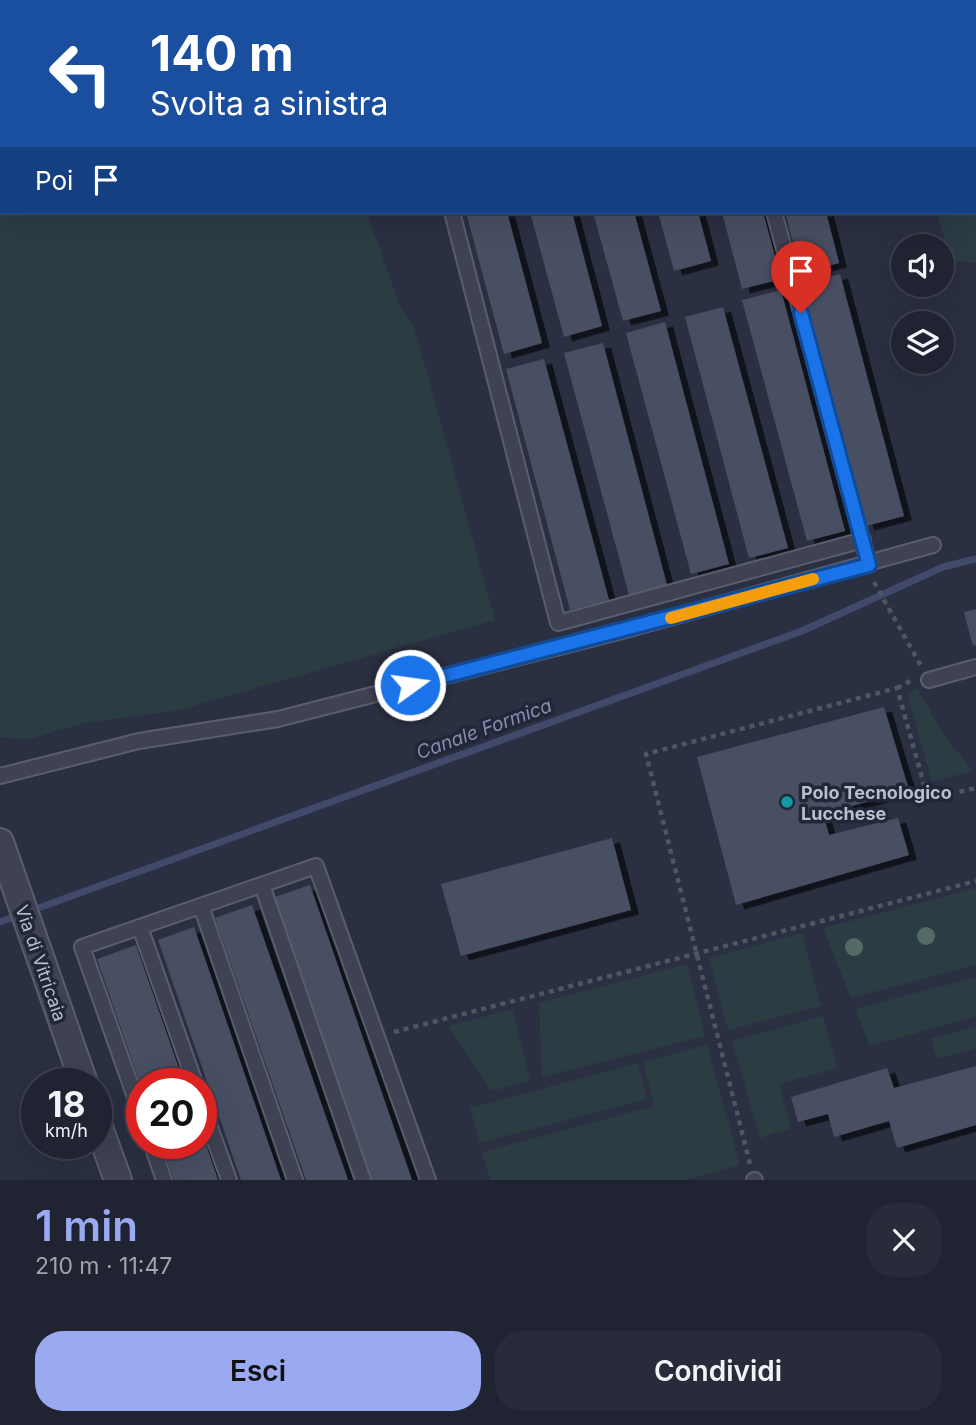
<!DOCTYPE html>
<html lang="it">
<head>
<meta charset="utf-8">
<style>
	:root { --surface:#202332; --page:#282b3a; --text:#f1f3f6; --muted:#a2a4ac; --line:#3d404d; --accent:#9aaaf1 }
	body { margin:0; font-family:Inter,sans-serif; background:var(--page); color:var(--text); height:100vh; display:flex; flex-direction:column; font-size:26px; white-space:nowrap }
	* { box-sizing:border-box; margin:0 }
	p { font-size:23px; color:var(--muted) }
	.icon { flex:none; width:38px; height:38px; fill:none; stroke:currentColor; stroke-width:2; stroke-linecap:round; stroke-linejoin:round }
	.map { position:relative; height:1180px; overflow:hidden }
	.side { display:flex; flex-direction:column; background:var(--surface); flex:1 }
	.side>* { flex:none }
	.top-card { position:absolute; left:0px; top:0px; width:976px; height:214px; box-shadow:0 7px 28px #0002,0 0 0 2px var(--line); background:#1a4fa0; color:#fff; overflow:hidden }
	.buttons { position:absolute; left:891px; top:234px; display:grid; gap:14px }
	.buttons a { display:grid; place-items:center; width:63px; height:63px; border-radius:50%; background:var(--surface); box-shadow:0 7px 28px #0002,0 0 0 2px var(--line); font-size:35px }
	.speed { position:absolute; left:21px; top:1068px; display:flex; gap:14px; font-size:35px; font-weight:700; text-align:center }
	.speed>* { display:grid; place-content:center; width:91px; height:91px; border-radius:50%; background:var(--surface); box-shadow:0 7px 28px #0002,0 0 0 2px var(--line); line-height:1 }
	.speed small { font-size:18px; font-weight:400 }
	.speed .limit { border:10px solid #d22; background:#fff; color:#111 }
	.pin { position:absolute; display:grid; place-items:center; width:60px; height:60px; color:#fff; margin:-72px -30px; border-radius:50% 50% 50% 0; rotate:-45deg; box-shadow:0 0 7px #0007 }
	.pin .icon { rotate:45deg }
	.me { position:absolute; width:77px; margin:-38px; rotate:76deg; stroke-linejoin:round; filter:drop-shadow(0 0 5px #0008) }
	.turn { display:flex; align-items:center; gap:24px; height:147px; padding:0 35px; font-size:32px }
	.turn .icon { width:91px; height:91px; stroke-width:2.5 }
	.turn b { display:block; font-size:49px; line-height:60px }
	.then { display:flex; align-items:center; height:66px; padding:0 35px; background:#0003; gap:14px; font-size:26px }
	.round { display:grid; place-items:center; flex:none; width:74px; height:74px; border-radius:28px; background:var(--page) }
	.summary { display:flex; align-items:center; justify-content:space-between; height:119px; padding:0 35px }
	h1 { font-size:42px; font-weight:600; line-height:52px; color:var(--accent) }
	.cta { display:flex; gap:14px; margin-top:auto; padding:14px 35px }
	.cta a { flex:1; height:80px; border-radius:28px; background:var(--accent); color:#111; font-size:28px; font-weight:600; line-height:80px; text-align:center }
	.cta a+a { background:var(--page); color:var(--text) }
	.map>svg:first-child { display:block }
</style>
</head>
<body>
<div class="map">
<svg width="976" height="1180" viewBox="0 0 976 1180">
	<defs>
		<filter id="shadow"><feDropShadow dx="8" dy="4.5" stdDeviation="0" flood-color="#0009"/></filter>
	</defs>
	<rect width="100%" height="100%" fill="#2a2f42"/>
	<g fill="#2c3c43">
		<polygon points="0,0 312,0 312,2 2,2 2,212 367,212 400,307 414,326 495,620 175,711 84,723 26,740 0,737"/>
		<polygon points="878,0 976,0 976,263 951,261 937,212 975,212 975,2"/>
		<polygon points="917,688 944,735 973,771 932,782 907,694"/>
		<polygon points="976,888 976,965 851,998 823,928"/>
		<polygon points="802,933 821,1006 728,1030 709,958"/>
		<polygon points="687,964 705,1036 542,1077 539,1003"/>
		<polygon points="976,977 976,1016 870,1046 855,1009"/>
		<polygon points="512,1009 530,1081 491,1091 448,1026"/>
		<polygon points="823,1016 837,1068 779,1084 791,1128 760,1138 732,1041"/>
		<polygon points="976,1026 976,1048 937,1059 931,1039"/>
		<polygon points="707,1045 740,1165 684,1180 490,1180 482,1152 654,1106 643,1062"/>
		<polygon points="638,1063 647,1099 480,1143 470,1108"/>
	</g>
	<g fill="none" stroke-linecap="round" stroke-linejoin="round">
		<polyline stroke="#414a6a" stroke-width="7" points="0,922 802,631 943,567 976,559"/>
	</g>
	<g fill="#494f64" filter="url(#shadow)">
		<polygon points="466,212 507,212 542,343 504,354"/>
		<polygon points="530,212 572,212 602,326 564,337"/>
		<polygon points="593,212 634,212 661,311 623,321"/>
		<polygon points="658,212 698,212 711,261 674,271"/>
		<polygon points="722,212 763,212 781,279 742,289"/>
		<polygon points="785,212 826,212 839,263 801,273"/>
		<polygon points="840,274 904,516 866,526 801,285"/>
		<polygon points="781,290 845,531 807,541 742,300"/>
		<polygon points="723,307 788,548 749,558 685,317"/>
		<polygon points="665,322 729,564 691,574 626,333"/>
		<polygon points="603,343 667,585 629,595 564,353"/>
		<polygon points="544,359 609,600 570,610 506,369"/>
		<polygon points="976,609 976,645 973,646 964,612"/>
		<polygon points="884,707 909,790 823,814 829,835 898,818 909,855 736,905 697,757"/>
		<polygon points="612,838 631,910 461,956 441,884"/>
		<polygon points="310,885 412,1180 369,1180 272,898"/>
		<polygon points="252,905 348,1180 306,1180 215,918"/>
		<polygon points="194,927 281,1180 241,1180 158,940"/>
		<polygon points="136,945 184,1083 140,1083 97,959"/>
		<polygon points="976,1066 976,1125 897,1148 889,1121 834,1137 828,1114 798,1122 791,1097 887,1068 894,1088"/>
		<polygon points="202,1133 218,1180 174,1180 161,1143 201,1143"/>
	</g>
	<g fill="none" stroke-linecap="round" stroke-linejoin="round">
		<g stroke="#595d6c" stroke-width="18">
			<g id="service">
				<polyline points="396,0 396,2"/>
				<polyline points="666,0 667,2"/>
				<polyline points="452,212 558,623 863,540"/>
				<polyline points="774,212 869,565"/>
				<polyline points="929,680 976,667"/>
				<polyline points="0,776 139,741 278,719 622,631 933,545"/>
				<polyline points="262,885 363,1180"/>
				<polyline points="201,906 295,1180"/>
				<polyline points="140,927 195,1083"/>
				<polyline points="201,1102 229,1180"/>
				<polyline points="142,1117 82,947 316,866 428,1180"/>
				<polyline points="151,1143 164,1180"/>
				<polyline points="754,1180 755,1180"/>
			</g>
		</g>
		<g stroke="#595d6c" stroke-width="30">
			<g id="minor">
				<polyline points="0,842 84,1083"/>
				<polyline points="96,1119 118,1180"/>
			</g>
		</g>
		<g stroke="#4a5960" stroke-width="4.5" stroke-dasharray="5 5" stroke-linecap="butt">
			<polyline points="874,582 921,666"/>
			<polyline points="897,688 912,680"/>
			<polyline points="394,1032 976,881"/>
			<polyline points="750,1164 646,754 897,688 928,799 976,788"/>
		</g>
		<use href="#service" stroke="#3e4252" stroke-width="14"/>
		<use href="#minor" stroke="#3e4252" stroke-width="26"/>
	</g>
	<g fill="#536a67">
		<circle cx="926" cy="936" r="9"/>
		<circle cx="854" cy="947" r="9"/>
	</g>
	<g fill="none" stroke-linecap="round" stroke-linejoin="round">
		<g stroke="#114b97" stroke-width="18">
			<polyline id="route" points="410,685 869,565 801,313"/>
		</g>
		<use href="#route" stroke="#1a73e8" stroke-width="12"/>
		<polyline stroke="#f59e0b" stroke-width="12" points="671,618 813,579"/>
	</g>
	<circle fill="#0f9aa8" stroke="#222738" stroke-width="2.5" cx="787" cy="802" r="7"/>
	<g text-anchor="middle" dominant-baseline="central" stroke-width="7" stroke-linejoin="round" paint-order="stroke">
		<g font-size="18" font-weight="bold" fill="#bbbecc" stroke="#222738" text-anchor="start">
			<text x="801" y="792">Polo Tecnologico<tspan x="801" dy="21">Lucchese</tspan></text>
		</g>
		<g font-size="18" fill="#bbbecc" stroke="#222738">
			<text transform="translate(41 963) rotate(71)">Via di Vitricaia</text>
		</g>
		<g font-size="19" font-style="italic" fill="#858eb1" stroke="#222738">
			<text transform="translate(484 729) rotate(-20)">Canale Formica</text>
		</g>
	</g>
</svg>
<div class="buttons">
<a><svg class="icon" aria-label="sound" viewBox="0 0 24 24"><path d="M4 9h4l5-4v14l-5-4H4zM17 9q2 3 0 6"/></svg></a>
<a><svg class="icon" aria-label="layers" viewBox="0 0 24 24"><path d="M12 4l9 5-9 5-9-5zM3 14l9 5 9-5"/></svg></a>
</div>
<div class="speed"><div>18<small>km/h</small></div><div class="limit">20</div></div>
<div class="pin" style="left:801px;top:313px;background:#d93025"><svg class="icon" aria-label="arrive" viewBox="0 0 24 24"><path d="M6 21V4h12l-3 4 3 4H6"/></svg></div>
<svg class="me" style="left:410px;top:685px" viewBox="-20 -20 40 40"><circle r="17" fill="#1a73e8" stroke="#fff" stroke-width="3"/><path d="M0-11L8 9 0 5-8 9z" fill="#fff"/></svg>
<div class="top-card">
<div class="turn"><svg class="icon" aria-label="left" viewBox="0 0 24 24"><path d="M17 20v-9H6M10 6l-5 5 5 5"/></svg><div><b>140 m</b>Svolta a sinistra</div></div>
<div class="then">Poi<svg class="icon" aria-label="arrive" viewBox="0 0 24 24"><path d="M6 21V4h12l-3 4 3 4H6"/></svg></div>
</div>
</div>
<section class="side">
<div class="summary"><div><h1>1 min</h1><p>210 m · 11:47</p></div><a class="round"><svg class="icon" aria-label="close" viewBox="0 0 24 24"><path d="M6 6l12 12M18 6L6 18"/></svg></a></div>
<div class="cta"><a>Esci</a><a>Condividi</a></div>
</section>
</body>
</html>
